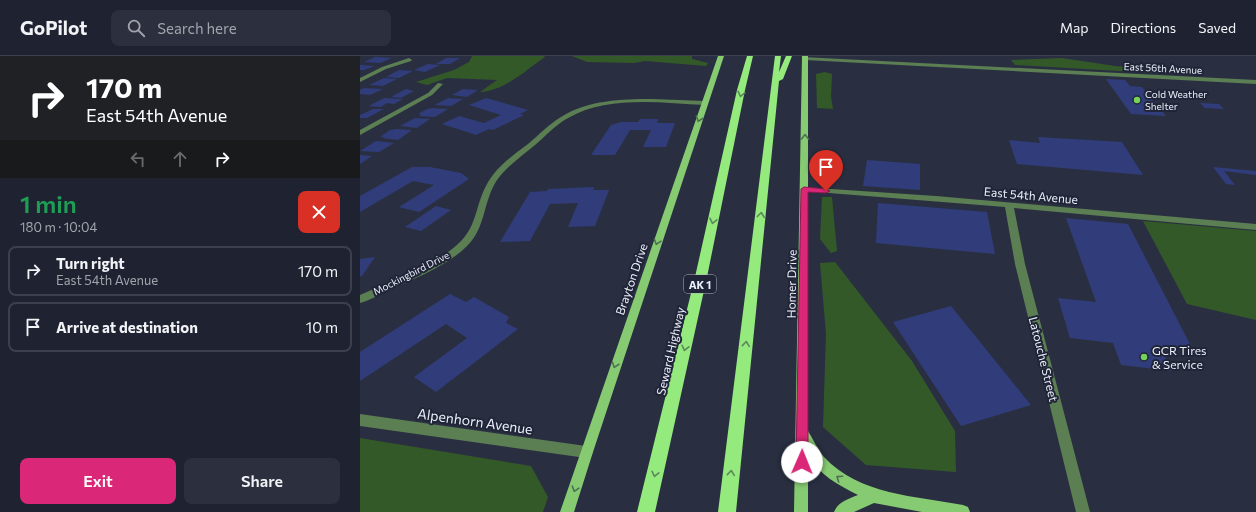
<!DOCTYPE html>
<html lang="en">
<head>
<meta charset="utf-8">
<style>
	:root { --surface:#1f2331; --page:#2c2f3d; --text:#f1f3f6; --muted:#a1a4ab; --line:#3c404d; --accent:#db2777 }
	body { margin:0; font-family:Commissioner,sans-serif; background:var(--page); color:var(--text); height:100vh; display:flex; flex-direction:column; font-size:15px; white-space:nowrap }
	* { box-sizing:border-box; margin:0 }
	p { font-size:13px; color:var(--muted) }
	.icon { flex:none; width:22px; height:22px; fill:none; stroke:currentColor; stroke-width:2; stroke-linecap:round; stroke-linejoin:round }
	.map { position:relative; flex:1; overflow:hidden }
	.details { display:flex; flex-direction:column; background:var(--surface); width:360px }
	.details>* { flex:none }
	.hud { background:#202124; color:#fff; overflow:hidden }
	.pin { position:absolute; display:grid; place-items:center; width:34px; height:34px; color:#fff; margin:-41px -17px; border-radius:50% 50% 50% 0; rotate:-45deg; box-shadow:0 0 4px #0007 }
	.pin .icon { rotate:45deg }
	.me { position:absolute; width:44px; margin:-22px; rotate:1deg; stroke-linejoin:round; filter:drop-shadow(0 0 3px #0008) }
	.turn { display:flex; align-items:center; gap:14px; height:84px; padding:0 20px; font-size:18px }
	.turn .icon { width:52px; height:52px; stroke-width:2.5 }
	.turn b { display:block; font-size:28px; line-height:34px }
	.lanes { display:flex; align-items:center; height:38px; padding:0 20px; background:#0003; justify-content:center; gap:20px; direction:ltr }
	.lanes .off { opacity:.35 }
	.round { display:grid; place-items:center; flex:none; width:42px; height:42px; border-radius:8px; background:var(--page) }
	.overview { display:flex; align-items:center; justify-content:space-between; height:68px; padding:0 20px }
	h1 { font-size:24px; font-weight:600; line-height:30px; color:#1e9e55 }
	.primary-button { display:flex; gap:8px; margin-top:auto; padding:8px 20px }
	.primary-button a { flex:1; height:46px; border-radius:8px; background:var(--accent); color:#fff; font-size:16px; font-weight:600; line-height:46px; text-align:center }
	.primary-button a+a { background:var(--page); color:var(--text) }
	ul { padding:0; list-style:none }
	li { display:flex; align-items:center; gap:12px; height:50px; margin:0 8px 6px; padding:0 12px; border:2px solid var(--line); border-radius:8px }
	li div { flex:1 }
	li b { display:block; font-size:15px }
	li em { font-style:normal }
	header { display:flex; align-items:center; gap:24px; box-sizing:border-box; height:56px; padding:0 20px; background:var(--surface); border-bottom:1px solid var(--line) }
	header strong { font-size:19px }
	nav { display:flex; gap:22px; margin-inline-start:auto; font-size:14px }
	.search { width:280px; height:36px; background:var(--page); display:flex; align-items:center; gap:10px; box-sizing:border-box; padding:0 14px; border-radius:8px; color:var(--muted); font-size:15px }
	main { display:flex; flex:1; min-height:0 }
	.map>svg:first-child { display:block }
</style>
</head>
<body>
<header>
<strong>GoPilot</strong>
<div class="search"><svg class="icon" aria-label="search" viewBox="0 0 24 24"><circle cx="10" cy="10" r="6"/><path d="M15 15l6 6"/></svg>Search here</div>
<nav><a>Map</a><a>Directions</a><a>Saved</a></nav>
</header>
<main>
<section class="details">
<div class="hud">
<div class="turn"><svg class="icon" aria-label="right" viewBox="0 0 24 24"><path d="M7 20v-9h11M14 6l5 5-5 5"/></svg><div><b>170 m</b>East 54th Avenue</div></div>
<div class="lanes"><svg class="icon off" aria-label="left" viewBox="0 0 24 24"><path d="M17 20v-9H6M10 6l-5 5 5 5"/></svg><svg class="icon off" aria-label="ahead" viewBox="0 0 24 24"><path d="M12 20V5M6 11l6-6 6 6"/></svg><svg class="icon" aria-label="right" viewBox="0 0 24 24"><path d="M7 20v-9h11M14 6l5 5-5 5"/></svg></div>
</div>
<div class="overview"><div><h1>1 min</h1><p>180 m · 10:04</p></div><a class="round" style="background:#d93025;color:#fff"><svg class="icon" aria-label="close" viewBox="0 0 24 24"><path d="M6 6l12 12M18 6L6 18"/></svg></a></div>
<ul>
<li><svg class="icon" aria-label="right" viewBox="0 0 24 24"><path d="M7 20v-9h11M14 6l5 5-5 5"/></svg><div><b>Turn right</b><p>East 54th Avenue</p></div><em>170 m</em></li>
<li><svg class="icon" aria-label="arrive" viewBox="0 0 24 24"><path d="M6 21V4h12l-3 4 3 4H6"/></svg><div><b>Arrive at destination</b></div><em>10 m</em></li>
</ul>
<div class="primary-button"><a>Exit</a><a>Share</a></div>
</section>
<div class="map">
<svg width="896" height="456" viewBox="0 0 896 456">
	<rect width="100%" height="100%" fill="#292f41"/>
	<g fill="#335928">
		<path d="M 112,0 L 184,0 L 185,1 C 166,14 144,35 120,36 L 137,24 L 87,22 L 67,29 L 56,26 L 94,14 L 109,6 Z"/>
		<polygon points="212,0 332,0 332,3 348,7 346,10 285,5 274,7 227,6"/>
		<polygon points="702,2 755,10 806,15 811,18 655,9 651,4"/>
		<polygon points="465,16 472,18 471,40 473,53 457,52 456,18"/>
		<polygon points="462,141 472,141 477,195 471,197 460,183"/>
		<polygon points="783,165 896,175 896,264 827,248"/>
		<polygon points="475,206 552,305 595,375 596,416 506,409 463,371 466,278 460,207"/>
		<polygon points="0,382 171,410 188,441 183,456 0,456"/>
	</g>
	<g fill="#303d7a">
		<polygon points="15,1 32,2 20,7 4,6"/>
		<polygon points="86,2 100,2 90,8 76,8"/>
		<polygon points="68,8 80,9 65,16 54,14"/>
		<polygon points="0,9 15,10 4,14 0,14"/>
		<polygon points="39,14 53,15 39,22 26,21"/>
		<polygon points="24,22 37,23 23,30 9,29"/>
		<polygon points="746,23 765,24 770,30 782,31 806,60 771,58"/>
		<polygon points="4,32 23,33 10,39 0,38 0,34"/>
		<polygon points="46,33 54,35 41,42 31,41"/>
		<polygon points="103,33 118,34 107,41 92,39"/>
		<polygon points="24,42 43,43 34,48 27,47 21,51 9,50"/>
		<polygon points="88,42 103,43 91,50 75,49"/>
		<polygon points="126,42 168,54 160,58 164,59 133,74 129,73 116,79 82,68 99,60 124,67 141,59 109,49"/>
		<polygon points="840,47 859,48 864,53 845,52"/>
		<polygon points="72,52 88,53 75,61 59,60 61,58 58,58 67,53"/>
		<polygon points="13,53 24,53 7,62 0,62 0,59"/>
		<polygon points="55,62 70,63 57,72 40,70"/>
		<polygon points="280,63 298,63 297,67 315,67 306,91 283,91 291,74 270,74 255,99 231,99 251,69 261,66 278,66"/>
		<polygon points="36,73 52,74 38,84 22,82 25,81 20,81 30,74"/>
		<polygon points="678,81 762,86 783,119 657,108 649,84 680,87"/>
		<polygon points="16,85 34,87 19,96 0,95"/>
		<polygon points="0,99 12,100 0,108"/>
		<polygon points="507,104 560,108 560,134 503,130"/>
		<polygon points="52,111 70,111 101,117 109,123 59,156 39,151 74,129 53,125 0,156 0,140"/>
		<polygon points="853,111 896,115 896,119 864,115 875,129 866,128"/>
		<polygon points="234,131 233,134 249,134 235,170 208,171 218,147 190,148 170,185 140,186 170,136 187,135 188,133"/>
		<polygon points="518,147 627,156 635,198 516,187"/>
		<polygon points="76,150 91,154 61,175 45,171"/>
		<polygon points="706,162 768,168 834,296 801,292 812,315 761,309 753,287 710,282 698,242 736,246"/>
		<polygon points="15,201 2,220 0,220 0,203"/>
		<polygon points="90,238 106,246 114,241 149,261 146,267 158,273 76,336 54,321 107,282 86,268 0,325 0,296"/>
		<polygon points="591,250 671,349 601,370 533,266"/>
	</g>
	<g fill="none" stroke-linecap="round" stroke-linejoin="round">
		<g fill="#5c7e53" fill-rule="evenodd">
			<polygon points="443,1 896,24 896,28 445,4 443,3"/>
			<polygon points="49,2 52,4 51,5 26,13 0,26 0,22 22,11"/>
			<polygon points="78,27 83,28 72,39 0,79 0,74 68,37"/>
			<path d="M 292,43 L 345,45 L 348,47 L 345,49 C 301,47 248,39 208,62 C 195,69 186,80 175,89 C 162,100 147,110 137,124 C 123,145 126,172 107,190 C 87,210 56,222 31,233 C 21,238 11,244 0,247 L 0,239 C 31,225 78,209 101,185 C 117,169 116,148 126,130 C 135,112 152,100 168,88 C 179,79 189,68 201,61 C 228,44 262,43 292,43 Z"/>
			<polygon points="441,131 576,140 896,168 896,174 654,152 665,208 730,456 716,456 655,208 645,151 444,135 440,133"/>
			<polygon points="0,358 226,390 231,392 233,396 231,400 226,402 0,370"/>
		</g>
		<g fill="#86cb72" fill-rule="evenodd">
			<polygon points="358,0 364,0 233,396 214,456 200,456"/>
			<path d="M 442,0 L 448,0 L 448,375 C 453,383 458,394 464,401 C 499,439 556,440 603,449 L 608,451 L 610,456 L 562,456 L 514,447 L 494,456 L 474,456 C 478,446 488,443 498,439 C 478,429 460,419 448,400 L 448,456 L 434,456 Z"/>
		</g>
		<g fill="#95ea7e" fill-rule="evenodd">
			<polygon points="387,0 393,0 385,34 347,221 295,456 277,456 335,221 377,34"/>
			<polygon points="415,0 421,0 419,16 426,0 432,0 423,23 419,25 376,456 358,456"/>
		</g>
	</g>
	<defs><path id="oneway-chevron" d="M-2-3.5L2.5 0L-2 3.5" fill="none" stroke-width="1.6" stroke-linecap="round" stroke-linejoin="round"/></defs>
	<g stroke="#5a885a">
		<use href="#oneway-chevron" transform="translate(381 38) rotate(103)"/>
		<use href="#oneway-chevron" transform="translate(401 159) rotate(-83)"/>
		<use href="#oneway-chevron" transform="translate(353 165) rotate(102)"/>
		<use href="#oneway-chevron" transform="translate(386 288) rotate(-84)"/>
		<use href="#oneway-chevron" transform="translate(325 292) rotate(103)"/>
		<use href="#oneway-chevron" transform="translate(371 417) rotate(-84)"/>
		<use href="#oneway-chevron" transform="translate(295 418) rotate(103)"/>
	</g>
	<g stroke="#4e7052">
		<use href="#oneway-chevron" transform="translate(339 63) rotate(109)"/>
		<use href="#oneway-chevron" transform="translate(445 81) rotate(-90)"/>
		<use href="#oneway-chevron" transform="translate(297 186) rotate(109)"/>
		<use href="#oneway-chevron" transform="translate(255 309) rotate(109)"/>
		<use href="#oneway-chevron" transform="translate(479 422) rotate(-146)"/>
		<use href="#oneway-chevron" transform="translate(215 433) rotate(107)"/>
	</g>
	<polygon fill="#db2777" stroke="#8e194d" points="444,131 466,133 470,135 466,137 448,136 448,406 446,410 442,412 437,410 436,406 441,133"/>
	<g fill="#75d25a" stroke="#202537" stroke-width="1.5">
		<circle cx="777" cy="44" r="4"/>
		<circle cx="784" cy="301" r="4"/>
	</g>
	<g text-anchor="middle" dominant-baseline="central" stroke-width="4" stroke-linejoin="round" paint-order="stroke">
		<g font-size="10" fill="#ebeffb" stroke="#202537">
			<text transform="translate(803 12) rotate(3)">East 56th Avenue</text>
			<text transform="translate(51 217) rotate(-27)">Mockingbird Drive</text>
		</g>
		<g font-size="10" fill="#ebeffb" stroke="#202537" text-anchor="start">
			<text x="785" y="38">Cold Weather<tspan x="785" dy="12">Shelter</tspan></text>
		</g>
		<rect fill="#202537" stroke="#aeb2c0" stroke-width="1" x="324" y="219" width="32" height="18" rx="3"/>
		<g font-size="11" font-weight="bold" fill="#ebeffb">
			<text x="340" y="228">AK 1</text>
		</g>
		<g font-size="12" fill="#ebeffb" stroke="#202537">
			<text transform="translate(671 139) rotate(5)">East 54th Avenue</text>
			<text transform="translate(271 223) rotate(-71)">Brayton Drive</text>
			<text transform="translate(431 228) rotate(-89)">Homer Drive</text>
			<text transform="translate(310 295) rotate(-77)">Seward Highway</text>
			<text transform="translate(684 303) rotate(76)">Latouche Street</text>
		</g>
		<g font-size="12" fill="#ebeffb" stroke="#202537" text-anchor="start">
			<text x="792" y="294">GCR Tires<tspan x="792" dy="14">&amp; Service</tspan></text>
		</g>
		<g font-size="14" fill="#ebeffb" stroke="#202537">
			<text transform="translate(115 365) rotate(8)">Alpenhorn Avenue</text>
		</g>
	</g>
</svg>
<div class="pin" style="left:466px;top:135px;background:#d93025"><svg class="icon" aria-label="arrive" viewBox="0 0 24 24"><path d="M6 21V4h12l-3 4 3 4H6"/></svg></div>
<svg class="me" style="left:442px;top:406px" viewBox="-20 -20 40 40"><circle r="19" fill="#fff"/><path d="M0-13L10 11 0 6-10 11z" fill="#db2777"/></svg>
</div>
</main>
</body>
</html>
